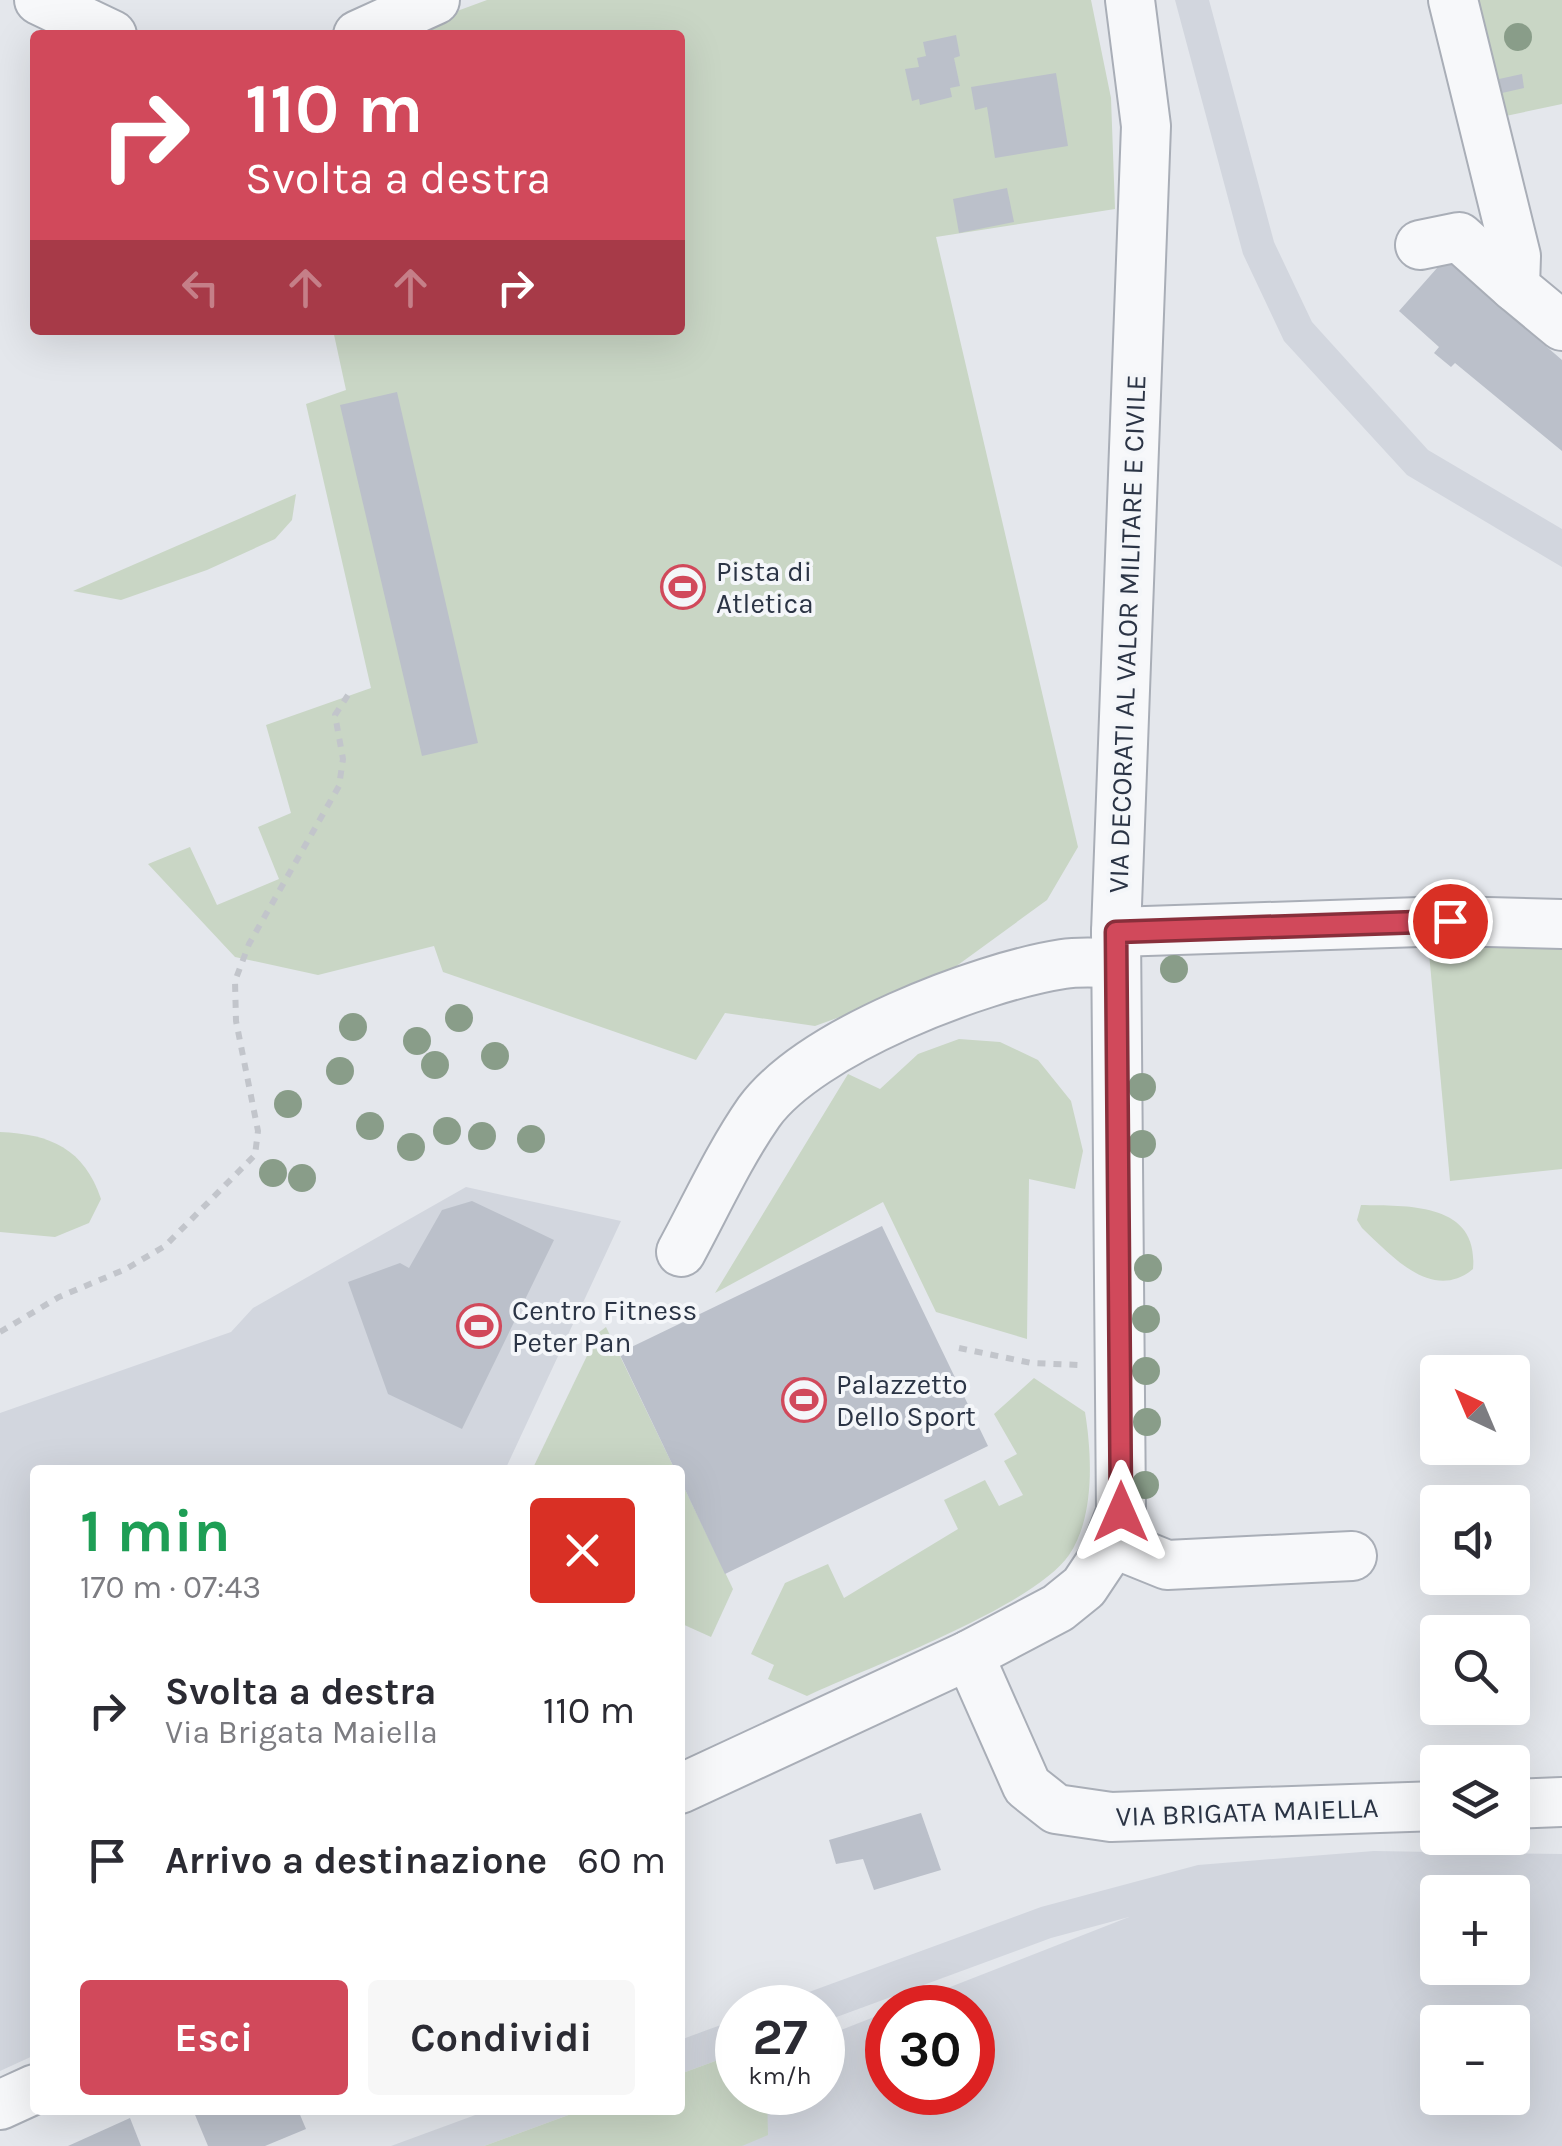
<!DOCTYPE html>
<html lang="it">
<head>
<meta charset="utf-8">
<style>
	:root { --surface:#fff; --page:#f7f7f7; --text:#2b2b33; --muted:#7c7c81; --accent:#d1495b }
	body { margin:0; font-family:Karla,sans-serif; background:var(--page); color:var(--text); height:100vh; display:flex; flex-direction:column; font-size:38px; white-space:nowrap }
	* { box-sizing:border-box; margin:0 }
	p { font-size:32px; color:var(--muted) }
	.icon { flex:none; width:55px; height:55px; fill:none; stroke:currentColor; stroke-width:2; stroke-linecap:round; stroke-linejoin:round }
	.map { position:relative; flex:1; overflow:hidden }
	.side { position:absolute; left:30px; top:1465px; width:655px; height:650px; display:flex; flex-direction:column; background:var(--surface); border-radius:10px; box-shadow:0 10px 40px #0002 }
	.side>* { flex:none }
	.banner { position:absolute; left:30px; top:30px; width:655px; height:305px; border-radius:10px; box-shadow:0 10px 40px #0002; background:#d1495b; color:#fff; overflow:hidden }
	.needle { width:65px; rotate:316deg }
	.fabs { position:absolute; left:1420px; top:1355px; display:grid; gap:20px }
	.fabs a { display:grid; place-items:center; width:110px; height:110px; border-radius:10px; background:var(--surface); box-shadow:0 10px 40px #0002; font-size:50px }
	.speed { position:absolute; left:715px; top:1985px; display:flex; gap:20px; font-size:50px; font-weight:700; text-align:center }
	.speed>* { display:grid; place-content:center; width:130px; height:130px; border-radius:50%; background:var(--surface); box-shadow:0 10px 40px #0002; line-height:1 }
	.speed small { font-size:25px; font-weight:400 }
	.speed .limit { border:15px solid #d22; background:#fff; color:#111 }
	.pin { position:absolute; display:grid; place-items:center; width:85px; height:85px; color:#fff; margin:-42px; border:5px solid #fff; border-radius:50%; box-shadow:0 2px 10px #0007 }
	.me { position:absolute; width:110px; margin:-55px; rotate:0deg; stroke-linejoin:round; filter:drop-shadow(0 0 8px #0008) }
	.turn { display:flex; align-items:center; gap:35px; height:210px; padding:0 50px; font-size:45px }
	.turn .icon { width:130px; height:130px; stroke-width:2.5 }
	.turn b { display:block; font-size:70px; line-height:85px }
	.lanes { display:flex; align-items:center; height:95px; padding:0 50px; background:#0003; justify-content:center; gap:50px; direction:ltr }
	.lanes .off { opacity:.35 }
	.round { display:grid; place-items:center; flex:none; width:105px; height:105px; border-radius:10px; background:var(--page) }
	.headline { display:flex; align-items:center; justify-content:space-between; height:170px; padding:0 50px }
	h1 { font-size:60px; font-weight:700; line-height:75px; color:#1e9e55 }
	.cta { display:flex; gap:20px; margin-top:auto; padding:20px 50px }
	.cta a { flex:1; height:115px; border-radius:10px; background:var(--accent); color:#fff; font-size:40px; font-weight:700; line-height:115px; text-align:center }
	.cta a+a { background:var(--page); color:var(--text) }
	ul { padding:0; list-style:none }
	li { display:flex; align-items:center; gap:30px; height:150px; padding:0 50px }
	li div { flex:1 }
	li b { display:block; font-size:38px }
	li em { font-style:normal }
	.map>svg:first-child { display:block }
</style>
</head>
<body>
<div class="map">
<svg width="1562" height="2146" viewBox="0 0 1562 2146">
	<rect width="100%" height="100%" fill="#e4e7ec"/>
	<g fill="#d2d6de" fill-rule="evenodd">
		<polygon points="1175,0 1209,0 1274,242 1312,322 1428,450 1562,529 1562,567 1407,475 1284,341 1243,254"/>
		<polygon points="466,1187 621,1221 505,1470 35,1470 35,2055 0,2071 0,1413 231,1332 253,1308"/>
		<path d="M 1374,1851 L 1562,1854 L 1562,2146 L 539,2146 L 738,2092 L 822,2092 L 823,2037 L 887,2012 L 888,2092 L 972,2092 L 972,2008 L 899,2007 L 1129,1917 L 1051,1938 L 823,2022 L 822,2008 L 768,2007 L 1041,1907 L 1198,1865 ZM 1438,1892 L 1512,1892 L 1512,1968 L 1438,1968 ZM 1438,2022 L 1512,2022 L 1512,2098 L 1438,2098 Z"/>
		<polygon points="737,2019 737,2053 680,2074 680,2040"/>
		<polygon points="489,2110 582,2110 484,2146 391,2146"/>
	</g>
	<g fill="#c9d6c5">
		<polygon points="487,0 1091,0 1111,98 1115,209 936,237 1078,847 1047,900 951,970 892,998 815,1026 725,1013 696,1060 443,972 434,946 318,975 235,957 148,864 190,847 217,905 279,879 258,827 291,813 266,725 371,688 306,404 346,390 333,330 680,330 680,35 392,35"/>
		<polygon points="1478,0 1562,0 1562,104 1501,117"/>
		<polygon points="296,494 292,520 275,539 207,570 121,600 73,591"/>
		<polygon points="1562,940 1562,1169 1450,1181 1428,942"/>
		<polygon points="959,1039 1000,1042 1038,1060 1071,1101 1083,1151 1075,1189 1029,1179 1027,1339 936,1312 883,1202 715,1293 848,1074 880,1089 918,1054"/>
		<path d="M 0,1132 C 51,1134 84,1149 101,1199 L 89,1223 L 55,1237 L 0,1232 Z"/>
		<path d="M 1361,1205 C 1408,1206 1479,1202 1473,1269 C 1432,1303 1391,1255 1362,1228 L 1357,1220 Z"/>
		<polygon points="606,1327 675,1470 532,1470 598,1333"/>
		<path d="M 1034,1378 L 1085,1412 C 1092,1455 1095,1517 1069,1555 C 1034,1606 869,1667 807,1696 L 768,1679 L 774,1665 L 751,1654 L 785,1583 L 828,1564 L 844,1598 L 958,1529 L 944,1500 L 985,1480 L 999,1506 L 1023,1495 L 1004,1461 L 1017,1454 L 994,1414 Z"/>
		<polygon points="680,1479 733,1589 711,1637 680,1623"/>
		<polygon points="737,2053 738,2092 767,2093 768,2135 742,2146 484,2146 582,2110 680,2110 680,2074"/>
	</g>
	<g fill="#bbc0ca">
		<polygon points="956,35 960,56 954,58 960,86 950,88 952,97 920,105 919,99 912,101 905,69 919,67 917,58 926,56 923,42"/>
		<polygon points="1056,73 1068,146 995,158 987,107 975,110 971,87"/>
		<polygon points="1522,74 1524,88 1502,93 1499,79"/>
		<polygon points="1007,188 1014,222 959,233 953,199"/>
		<polygon points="1445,259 1562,360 1562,451 1455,363 1451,367 1434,353 1439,347 1399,311"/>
		<polygon points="397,392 478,743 422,756 340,405"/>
		<polygon points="472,1201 554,1240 462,1429 388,1394 348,1282 400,1263 409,1268 442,1210"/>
		<polygon points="882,1226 988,1446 725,1574 680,1479 680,1470 675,1470 619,1353"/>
		<polygon points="921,1813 941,1870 874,1890 863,1859 836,1864 829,1840"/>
		<polygon points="193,2110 298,2110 306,2129 265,2146 208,2146"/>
		<polygon points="130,2118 141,2146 68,2146"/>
	</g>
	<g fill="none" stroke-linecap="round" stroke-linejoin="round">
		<g stroke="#a9aeb7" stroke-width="52">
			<g id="minor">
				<polyline points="39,0 112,35"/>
				<polyline points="1453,0 1516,256 1515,287 1562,326"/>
				<polyline points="358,35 435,0"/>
				<polyline points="1420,245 1459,237 1515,287"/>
				<polyline points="1116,932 1450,921 1562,924"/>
				<path d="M 681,1252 C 706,1206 729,1155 759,1112 C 810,1042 979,977 1063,964 C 1080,961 1099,963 1116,963"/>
				<polyline points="1110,1542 1167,1565 1352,1556"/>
				<polyline points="969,1655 1027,1786 1056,1809 1111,1817 1438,1806"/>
				<polyline points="680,1789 969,1655 1058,1608 1084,1587 1104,1557 1121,1512 1116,932 1146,126 1130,0"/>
				<polyline points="1512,1804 1562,1802"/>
				<polyline points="0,2105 35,2089"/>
			</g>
		</g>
		<g stroke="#c2c5cb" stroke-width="6" stroke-dasharray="8 8" stroke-linecap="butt">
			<polyline points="0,1332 59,1297 126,1269 165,1246 255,1155 258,1131 236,1021 235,981 249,944 339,786 343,759 335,715 348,695"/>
			<polyline points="959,1348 1031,1363 1079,1365"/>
		</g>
		<use href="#minor" stroke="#f7f8fa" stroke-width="48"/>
	</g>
	<g fill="#899d89">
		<circle cx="1518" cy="37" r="14"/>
		<circle cx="1174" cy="969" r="14"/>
		<circle cx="459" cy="1018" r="14"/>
		<circle cx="353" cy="1027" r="14"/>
		<circle cx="417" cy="1041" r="14"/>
		<circle cx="495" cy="1056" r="14"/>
		<circle cx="435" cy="1065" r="14"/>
		<circle cx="340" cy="1071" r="14"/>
		<circle cx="1142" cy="1087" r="14"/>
		<circle cx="288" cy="1104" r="14"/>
		<circle cx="370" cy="1126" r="14"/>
		<circle cx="447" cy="1131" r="14"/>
		<circle cx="482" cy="1136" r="14"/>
		<circle cx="531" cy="1139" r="14"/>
		<circle cx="1142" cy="1144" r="14"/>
		<circle cx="411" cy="1147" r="14"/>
		<circle cx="273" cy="1173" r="14"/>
		<circle cx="302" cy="1178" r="14"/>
		<circle cx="1148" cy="1268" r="14"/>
		<circle cx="1146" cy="1319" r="14"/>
		<circle cx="1146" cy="1371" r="14"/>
		<circle cx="1147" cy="1422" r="14"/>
		<circle cx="1145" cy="1485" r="14"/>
	</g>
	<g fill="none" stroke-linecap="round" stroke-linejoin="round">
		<g stroke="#882f3b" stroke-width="25">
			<polyline id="route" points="1121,1512 1116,932 1450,921"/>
		</g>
		<use href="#route" stroke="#d1495b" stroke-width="18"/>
	</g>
	<defs>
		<g id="stadium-ring" transform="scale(2.25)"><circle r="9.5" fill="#f4f6f9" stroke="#d1495b" stroke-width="1.5"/><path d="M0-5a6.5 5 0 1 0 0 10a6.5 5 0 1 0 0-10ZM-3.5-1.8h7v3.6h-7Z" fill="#d1495b"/></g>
	</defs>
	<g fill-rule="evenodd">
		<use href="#stadium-ring" x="683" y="587"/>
		<use href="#stadium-ring" x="479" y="1326"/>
		<use href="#stadium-ring" x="804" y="1400"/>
	</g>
	<g text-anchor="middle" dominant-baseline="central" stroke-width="8" stroke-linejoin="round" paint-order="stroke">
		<g font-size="28" fill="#2b3445" stroke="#f4f6f9" text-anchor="start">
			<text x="716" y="571">Pista di<tspan x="716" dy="32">Atletica</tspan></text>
			<text x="512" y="1310">Centro Fitness<tspan x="512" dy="32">Peter Pan</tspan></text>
			<text x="836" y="1384">Palazzetto<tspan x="836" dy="32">Dello Sport</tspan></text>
		</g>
		<g font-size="28" fill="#2b3445" stroke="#f4f6f9">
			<text transform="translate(1127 634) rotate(-88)">VIA DECORATI AL VALOR MILITARE E CIVILE</text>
			<text transform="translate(1247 1812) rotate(-2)">VIA BRIGATA MAIELLA</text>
		</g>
	</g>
</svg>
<div class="fabs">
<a><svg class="needle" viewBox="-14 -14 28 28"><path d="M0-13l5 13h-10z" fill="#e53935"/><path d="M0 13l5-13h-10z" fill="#7c7c81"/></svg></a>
<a><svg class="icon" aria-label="sound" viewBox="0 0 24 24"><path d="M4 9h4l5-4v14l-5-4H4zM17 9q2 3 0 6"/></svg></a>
<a><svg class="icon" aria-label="search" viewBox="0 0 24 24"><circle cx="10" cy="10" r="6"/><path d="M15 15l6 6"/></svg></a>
<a><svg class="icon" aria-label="layers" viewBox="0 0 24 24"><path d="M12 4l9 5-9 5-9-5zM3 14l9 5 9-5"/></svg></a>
<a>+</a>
<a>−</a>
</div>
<div class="speed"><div>27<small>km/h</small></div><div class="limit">30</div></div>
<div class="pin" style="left:1450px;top:921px;background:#d93025"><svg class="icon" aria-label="arrive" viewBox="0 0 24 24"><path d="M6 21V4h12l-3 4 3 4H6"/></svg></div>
<svg class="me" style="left:1121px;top:1512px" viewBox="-20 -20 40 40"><path d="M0-17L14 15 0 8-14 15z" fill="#d1495b" stroke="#fff" stroke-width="4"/></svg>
<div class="banner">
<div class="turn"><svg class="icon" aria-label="right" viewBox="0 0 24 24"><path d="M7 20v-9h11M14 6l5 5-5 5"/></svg><div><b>110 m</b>Svolta a destra</div></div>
<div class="lanes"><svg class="icon off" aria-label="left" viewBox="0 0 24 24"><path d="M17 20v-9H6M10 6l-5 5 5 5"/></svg><svg class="icon off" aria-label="ahead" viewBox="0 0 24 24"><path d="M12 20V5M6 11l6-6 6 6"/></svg><svg class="icon off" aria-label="ahead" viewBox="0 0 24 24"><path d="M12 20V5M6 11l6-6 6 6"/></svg><svg class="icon" aria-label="right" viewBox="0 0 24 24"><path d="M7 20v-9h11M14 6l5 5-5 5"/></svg></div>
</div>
<section class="side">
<div class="headline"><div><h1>1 min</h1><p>170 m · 07:43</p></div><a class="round" style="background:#d93025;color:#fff"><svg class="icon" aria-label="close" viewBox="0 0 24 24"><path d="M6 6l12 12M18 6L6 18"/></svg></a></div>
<ul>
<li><svg class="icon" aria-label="right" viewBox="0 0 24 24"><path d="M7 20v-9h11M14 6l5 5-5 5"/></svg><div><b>Svolta a destra</b><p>Via Brigata Maiella</p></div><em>110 m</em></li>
<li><svg class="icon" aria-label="arrive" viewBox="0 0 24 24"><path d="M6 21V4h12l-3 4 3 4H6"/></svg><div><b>Arrivo a destinazione</b></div><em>60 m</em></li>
</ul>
<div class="cta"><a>Esci</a><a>Condividi</a></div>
</section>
</div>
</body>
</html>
